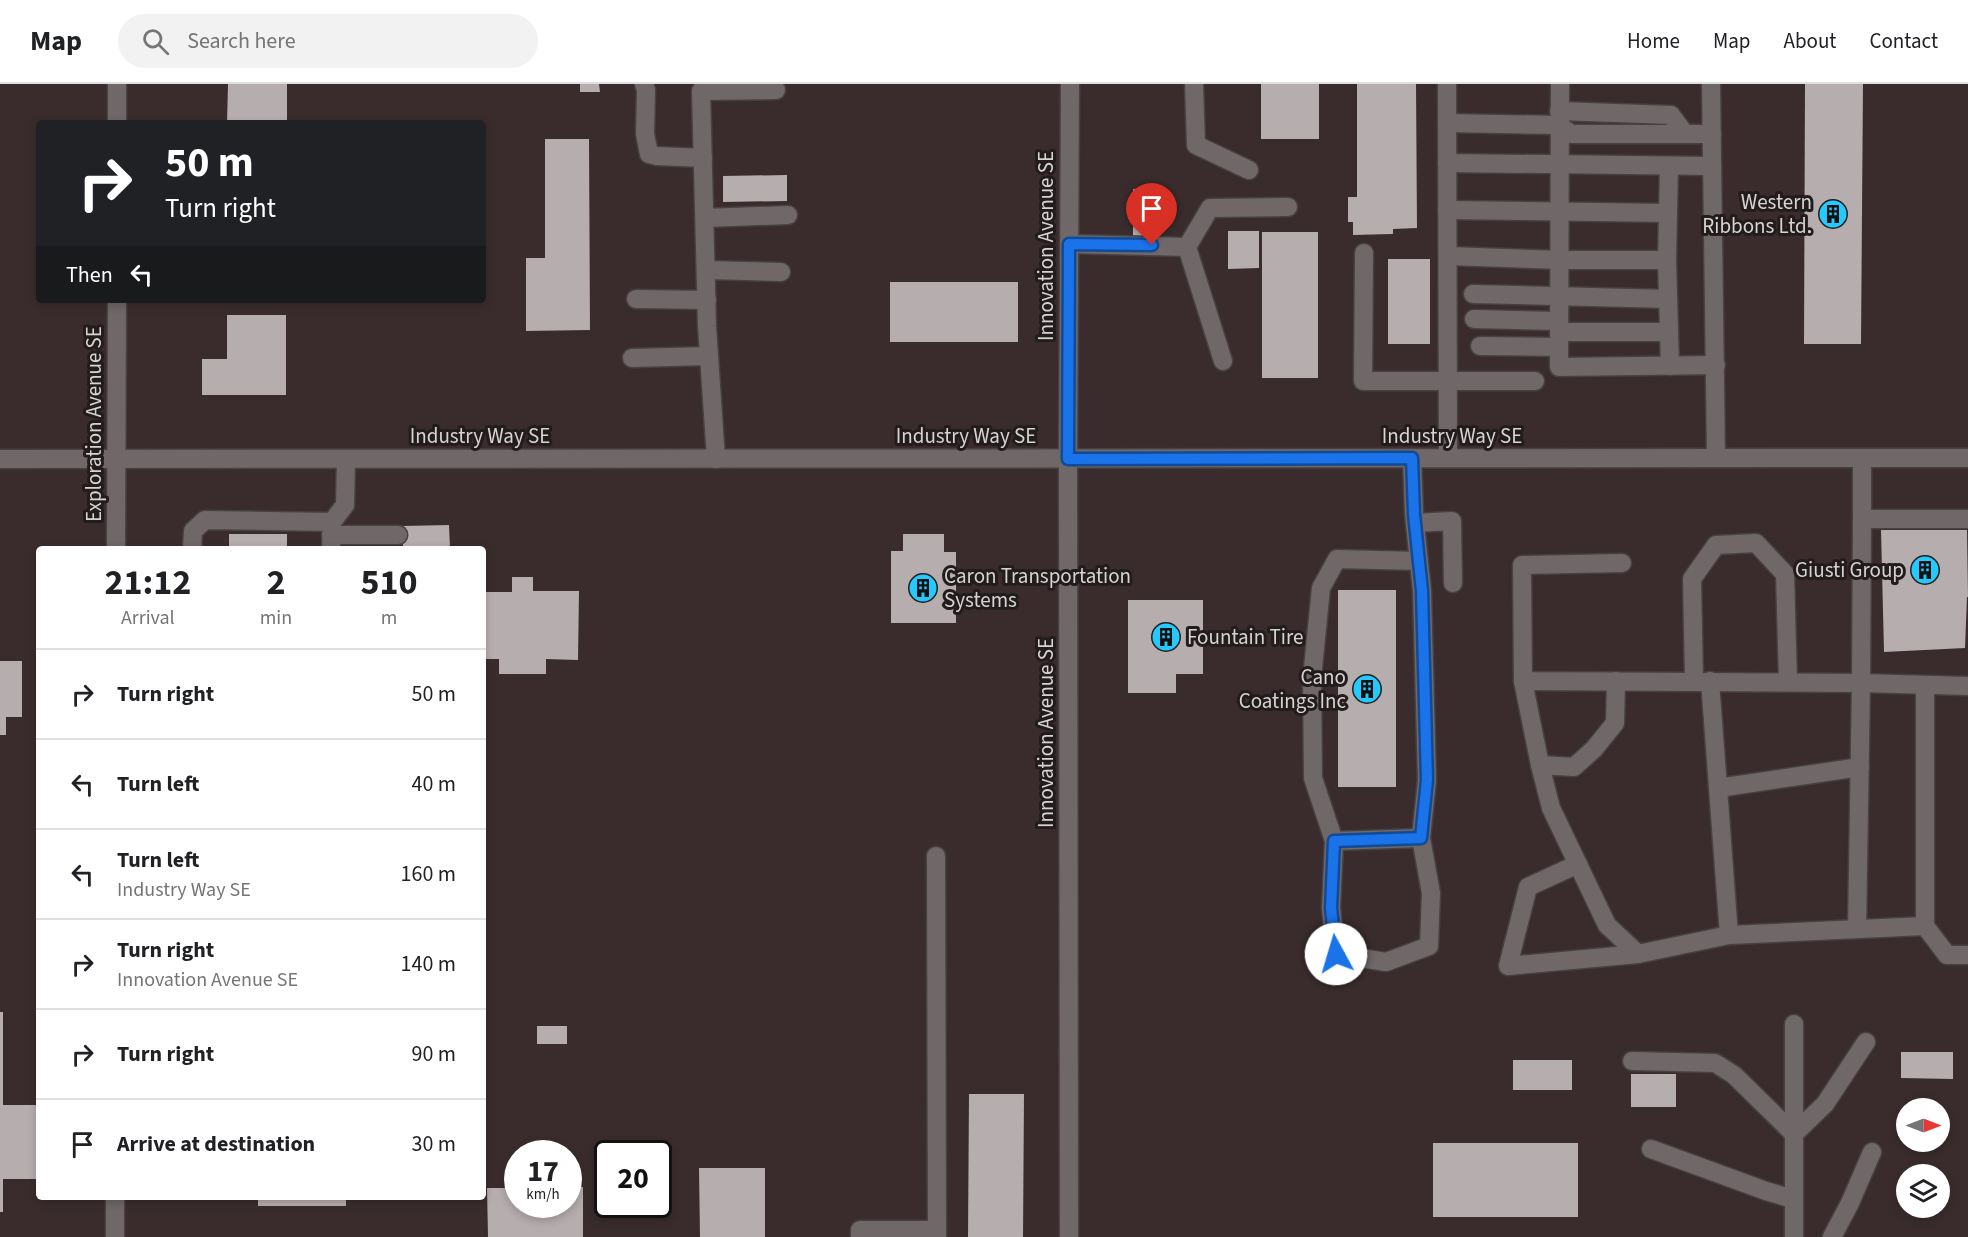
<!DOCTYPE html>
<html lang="en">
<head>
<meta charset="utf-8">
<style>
	:root { --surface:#fff; --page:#f2f2f2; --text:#202124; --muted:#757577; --line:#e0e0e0 }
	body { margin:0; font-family:"Source Sans 3",sans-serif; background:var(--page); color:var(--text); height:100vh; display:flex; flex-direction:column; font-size:22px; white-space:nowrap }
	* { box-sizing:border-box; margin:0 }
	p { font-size:20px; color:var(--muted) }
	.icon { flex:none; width:33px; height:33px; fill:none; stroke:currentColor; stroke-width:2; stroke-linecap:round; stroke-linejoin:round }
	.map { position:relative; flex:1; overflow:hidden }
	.drawer { position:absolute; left:36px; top:462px; width:450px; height:654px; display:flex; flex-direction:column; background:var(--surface); border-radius:6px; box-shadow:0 3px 9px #0003 }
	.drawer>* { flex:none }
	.banner { position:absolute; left:36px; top:36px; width:450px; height:183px; border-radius:6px; box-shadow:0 3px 9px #0003; background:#202124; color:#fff; overflow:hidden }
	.needle { width:39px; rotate:90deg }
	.fabs { position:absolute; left:1896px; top:1014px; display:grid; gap:12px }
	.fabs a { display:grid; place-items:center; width:54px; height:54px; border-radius:50%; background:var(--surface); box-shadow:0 3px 9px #0003; font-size:30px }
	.speed { position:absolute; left:504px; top:1056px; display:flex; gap:12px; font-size:30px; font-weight:700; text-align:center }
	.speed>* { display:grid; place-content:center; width:78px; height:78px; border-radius:50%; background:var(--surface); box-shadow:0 3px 9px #0003; line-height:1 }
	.speed small { font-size:15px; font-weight:400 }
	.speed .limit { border:3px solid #111; border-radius:9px; background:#fff; color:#111 }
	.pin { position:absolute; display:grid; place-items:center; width:51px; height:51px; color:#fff; margin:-62px -26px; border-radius:50% 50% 50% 0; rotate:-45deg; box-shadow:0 0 6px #0007 }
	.pin .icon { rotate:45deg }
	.me { position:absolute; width:66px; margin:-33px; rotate:354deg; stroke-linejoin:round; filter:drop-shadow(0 0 4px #0008) }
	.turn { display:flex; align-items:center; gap:21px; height:126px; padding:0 30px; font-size:27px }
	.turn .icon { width:78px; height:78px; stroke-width:2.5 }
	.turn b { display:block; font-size:42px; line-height:51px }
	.then { display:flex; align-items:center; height:57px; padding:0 30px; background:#0003; gap:12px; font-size:22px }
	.eta { display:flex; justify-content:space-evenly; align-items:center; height:102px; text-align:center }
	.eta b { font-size:36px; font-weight:700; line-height:42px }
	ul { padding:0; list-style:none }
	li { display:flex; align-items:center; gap:18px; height:90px; padding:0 30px; border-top:2px solid var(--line) }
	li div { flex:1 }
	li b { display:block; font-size:22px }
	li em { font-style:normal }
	header { display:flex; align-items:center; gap:36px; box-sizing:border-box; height:84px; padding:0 30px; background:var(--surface); border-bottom:2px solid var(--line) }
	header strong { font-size:28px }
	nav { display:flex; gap:33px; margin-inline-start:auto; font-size:21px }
	.search { width:420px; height:54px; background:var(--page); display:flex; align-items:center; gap:15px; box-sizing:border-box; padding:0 21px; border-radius:33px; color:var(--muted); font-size:22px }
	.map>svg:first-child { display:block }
</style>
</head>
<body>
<header>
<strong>Map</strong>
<div class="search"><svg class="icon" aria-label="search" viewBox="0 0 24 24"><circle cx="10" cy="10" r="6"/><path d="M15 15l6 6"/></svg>Search here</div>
<nav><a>Home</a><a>Map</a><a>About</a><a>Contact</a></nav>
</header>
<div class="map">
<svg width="1968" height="1153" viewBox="0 0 1968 1153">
	<rect width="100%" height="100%" fill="#2c2525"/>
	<path fill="#3a2c2c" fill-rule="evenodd" d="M 0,0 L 1968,0 L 1968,1153 L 0,1153 ZM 39,39 L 483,39 L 483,216 L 39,216 ZM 39,465 L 483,465 L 483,1113 L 39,1113 ZM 1906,1024 L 1940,1024 L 1940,1058 L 1906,1058 ZM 518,1070 L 568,1070 L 568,1120 L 518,1120 ZM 608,1070 L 658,1070 L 658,1120 L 608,1120 ZM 1906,1090 L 1940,1090 L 1940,1124 L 1906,1124 Z"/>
	<g fill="#b6adae">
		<polygon points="228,0 287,0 287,39 227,39"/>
		<polygon points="580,0 599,0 600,8 580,8"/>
		<rect x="1261" y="0" width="58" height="55"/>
		<polygon points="1357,0 1416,0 1417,144 1393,145 1393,150 1353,151 1353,138 1348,138 1348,113 1357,113"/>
		<polygon points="1805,0 1863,0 1861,260 1804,260"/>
		<polygon points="545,55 589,55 590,246 526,247 526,174 545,174"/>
		<polygon points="787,91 787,117 723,118 723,92"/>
		<polygon points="1151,104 1151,153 1133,154 1133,105"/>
		<polygon points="1228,147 1259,147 1259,184 1228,185"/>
		<rect x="1262" y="148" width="56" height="146"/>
		<rect x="1388" y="175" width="42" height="85"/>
		<rect x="890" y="198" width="128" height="60"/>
		<polygon points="227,231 286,231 286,311 202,311 202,275 227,275"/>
		<polygon points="449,441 450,465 403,465 403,442"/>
		<polygon points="1881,446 1967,446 1968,513 1967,513 1965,564 1884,568"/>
		<rect x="229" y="450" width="58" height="15"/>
		<polygon points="903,450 944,450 944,468 956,468 956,539 891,539 891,467 903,467"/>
		<polygon points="512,493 533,493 533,507 579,507 578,576 546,575 546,590 499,590 499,575 483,575 483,508 512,508"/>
		<rect x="1338" y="506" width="58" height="197"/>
		<polygon points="1128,516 1203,516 1203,590 1176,590 1176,609 1128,609"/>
		<polygon points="0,577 22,577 22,633 6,633 6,651 0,651"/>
		<polygon points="0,928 3,928 3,1021 39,1021 39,1095 3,1095 3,1128 0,1128"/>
		<rect x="537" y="942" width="30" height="18"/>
		<polygon points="1901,968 1953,968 1953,995 1901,994"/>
		<rect x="1513" y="976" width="59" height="30"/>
		<rect x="1631" y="990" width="45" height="33"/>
		<polygon points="969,1010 1024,1010 1023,1153 968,1153"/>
		<rect x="1433" y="1059" width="145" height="74"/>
		<polygon points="699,1084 765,1084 765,1153 700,1153"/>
		<polygon points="568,1103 583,1103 583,1153 488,1153 487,1104 518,1104 518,1120 568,1120"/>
		<rect x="258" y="1113" width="88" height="9"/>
	</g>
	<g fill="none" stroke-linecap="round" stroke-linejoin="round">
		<g stroke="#474141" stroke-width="21">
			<g id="minor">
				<polyline points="644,0 646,6 645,50 649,70 657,72 703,74"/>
				<polyline points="1194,0 1196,61 1249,86"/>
				<polyline points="1447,0 1448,374"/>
				<polyline points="1560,0 1559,283 1716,281"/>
				<polyline points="1711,0 1716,374"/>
				<polyline points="1559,27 1671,31 1685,50"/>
				<polyline points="117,39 117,0"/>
				<polyline points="1447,39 1559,41 1571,50 1712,50"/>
				<polyline points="1447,79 1712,82"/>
				<polyline points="1447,126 1668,129"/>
				<polyline points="705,134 788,131"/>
				<polyline points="1069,160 1187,163 1210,124 1288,123"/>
				<polyline points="1187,163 1223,277"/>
				<polyline points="1364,169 1363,297 1535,297"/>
				<polyline points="1448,172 1559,176 1667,176 1670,282"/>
				<polyline points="1667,176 1669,82"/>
				<polyline points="706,186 781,188"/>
				<polyline points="1473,210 1668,215"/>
				<polyline points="636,215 707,216"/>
				<polyline points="1474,235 1559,237"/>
				<polyline points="1559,248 1669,248"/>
				<polyline points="1480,262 1559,263"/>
				<polyline points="632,274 709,272"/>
				<polyline points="1412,374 1414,430 1422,507 1427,696 1421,754 1431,809 1429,862 1386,878 1336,870 1331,824 1334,757 1313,694 1312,594 1321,504 1337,475 1419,477"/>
				<polyline points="1862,374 1862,435 1968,435"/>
				<polyline points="0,375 1968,374"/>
				<polyline points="716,375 707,242 701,7 776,6"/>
				<polyline points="1862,435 1861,599 1968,602"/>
				<polyline points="332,438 345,421 346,375"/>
				<polyline points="1415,439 1452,437 1453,499"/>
				<polyline points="331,451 398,451"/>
				<polyline points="116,465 117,216"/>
				<polyline points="192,465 193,447 205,436 332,438 331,465"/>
				<polyline points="1622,479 1522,481 1523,597 1861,599 1857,845"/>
				<polyline points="1523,597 1540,681 1551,724 1607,841 1638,870 1729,851 1710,597"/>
				<polyline points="1694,597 1692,495 1716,461 1756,459 1785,490 1788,598"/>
				<polyline points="1925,601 1925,842 1947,871 1968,871"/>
				<polyline points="1540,681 1574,683 1594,665 1615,639 1616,597"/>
				<polyline points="1718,704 1860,683"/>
				<polyline points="1334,757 1421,754"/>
				<polyline points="936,772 937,1153"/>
				<polyline points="1578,780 1528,803 1508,882 1638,870"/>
				<polyline points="1729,851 1925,842"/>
				<polyline points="1794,940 1794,1153"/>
				<polyline points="1632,977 1715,979 1734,991 1794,1050 1825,1020 1866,958"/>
				<polyline points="1651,1065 1766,1107 1793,1115"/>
				<polyline points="115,1113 115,1153"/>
				<polyline points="860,1153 860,1146 937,1146"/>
				<polyline points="1069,1153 1068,375 1070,0"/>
				<polyline points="1832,1153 1850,1119 1872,1068"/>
			</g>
		</g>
		<use href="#minor" stroke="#706868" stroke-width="18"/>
	</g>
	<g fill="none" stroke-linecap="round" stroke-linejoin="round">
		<g stroke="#114b97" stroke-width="15">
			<polyline id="route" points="1152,161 1069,160 1068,375 1412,374 1414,430 1422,507 1427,696 1421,754 1334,757 1331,824 1336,870"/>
		</g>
		<use href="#route" stroke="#1a73e8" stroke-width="10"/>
	</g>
	<defs>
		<g id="building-disc" transform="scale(1.5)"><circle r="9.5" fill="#24c9fe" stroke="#221c1c"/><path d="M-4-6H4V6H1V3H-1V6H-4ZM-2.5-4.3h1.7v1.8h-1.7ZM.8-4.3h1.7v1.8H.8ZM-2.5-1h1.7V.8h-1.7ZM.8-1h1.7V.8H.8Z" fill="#111"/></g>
	</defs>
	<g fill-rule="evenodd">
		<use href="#building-disc" x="1833" y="130"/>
		<use href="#building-disc" x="1925" y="486"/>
		<use href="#building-disc" x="923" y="504"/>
		<use href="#building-disc" x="1166" y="553"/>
		<use href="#building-disc" x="1367" y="605"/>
	</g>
	<g text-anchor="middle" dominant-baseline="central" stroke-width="6" stroke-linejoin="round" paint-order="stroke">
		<g font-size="21" fill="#d7d3d3" stroke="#221c1c" text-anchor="end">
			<text x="1812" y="118">Western<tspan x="1812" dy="24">Ribbons Ltd.</tspan></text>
			<text x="1904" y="486">Giusti Group</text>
			<text x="944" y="492" text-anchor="start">Caron Transportation<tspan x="944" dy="24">Systems</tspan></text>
			<text x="1187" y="553" text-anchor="start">Fountain Tire</text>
			<text x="1346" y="593">Cano<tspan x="1346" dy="24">Coatings Inc</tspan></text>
		</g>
		<g font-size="21" fill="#d7d3d3" stroke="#221c1c">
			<text transform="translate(1046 162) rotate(-90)">Innovation Avenue SE</text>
			<text transform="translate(94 340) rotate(-90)">Exploration Avenue SE</text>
			<text x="480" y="352">Industry Way SE</text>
			<text x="966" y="352">Industry Way SE</text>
			<text x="1452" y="352">Industry Way SE</text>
			<text transform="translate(1046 649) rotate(-90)">Innovation Avenue SE</text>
		</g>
	</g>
</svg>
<div class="fabs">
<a><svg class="needle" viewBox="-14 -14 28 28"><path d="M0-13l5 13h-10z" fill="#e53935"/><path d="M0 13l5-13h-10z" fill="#757577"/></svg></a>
<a><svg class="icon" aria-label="layers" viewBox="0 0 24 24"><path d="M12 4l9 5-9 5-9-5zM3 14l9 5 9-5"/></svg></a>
</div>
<div class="speed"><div>17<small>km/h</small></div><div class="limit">20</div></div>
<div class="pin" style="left:1152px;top:161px;background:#d93025"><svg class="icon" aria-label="arrive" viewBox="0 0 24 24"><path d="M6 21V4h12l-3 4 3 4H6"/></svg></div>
<svg class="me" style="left:1336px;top:870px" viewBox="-20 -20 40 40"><circle r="19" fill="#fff"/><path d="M0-13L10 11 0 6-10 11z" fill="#1a73e8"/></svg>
<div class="banner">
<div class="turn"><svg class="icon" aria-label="right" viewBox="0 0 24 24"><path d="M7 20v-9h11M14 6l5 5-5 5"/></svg><div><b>50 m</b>Turn right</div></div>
<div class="then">Then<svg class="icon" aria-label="left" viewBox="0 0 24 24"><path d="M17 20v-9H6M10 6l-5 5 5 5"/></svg></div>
</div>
<section class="drawer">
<div class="eta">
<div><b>21:12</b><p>Arrival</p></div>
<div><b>2</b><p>min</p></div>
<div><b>510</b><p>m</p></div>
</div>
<ul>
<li><svg class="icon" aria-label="right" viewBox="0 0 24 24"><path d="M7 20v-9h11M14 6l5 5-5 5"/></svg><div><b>Turn right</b></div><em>50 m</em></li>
<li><svg class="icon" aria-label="left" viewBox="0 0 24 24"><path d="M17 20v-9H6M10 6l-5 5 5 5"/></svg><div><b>Turn left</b></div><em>40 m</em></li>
<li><svg class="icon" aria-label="left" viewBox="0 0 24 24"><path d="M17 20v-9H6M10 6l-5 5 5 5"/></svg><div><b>Turn left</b><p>Industry Way SE</p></div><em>160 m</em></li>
<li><svg class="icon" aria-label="right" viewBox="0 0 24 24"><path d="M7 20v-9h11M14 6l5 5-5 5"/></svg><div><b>Turn right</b><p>Innovation Avenue SE</p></div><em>140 m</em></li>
<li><svg class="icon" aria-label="right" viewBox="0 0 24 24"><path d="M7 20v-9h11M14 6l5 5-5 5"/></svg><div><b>Turn right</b></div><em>90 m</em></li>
<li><svg class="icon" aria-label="arrive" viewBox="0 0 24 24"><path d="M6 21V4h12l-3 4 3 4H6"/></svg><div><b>Arrive at destination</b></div><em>30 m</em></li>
</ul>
</section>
</div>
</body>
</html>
